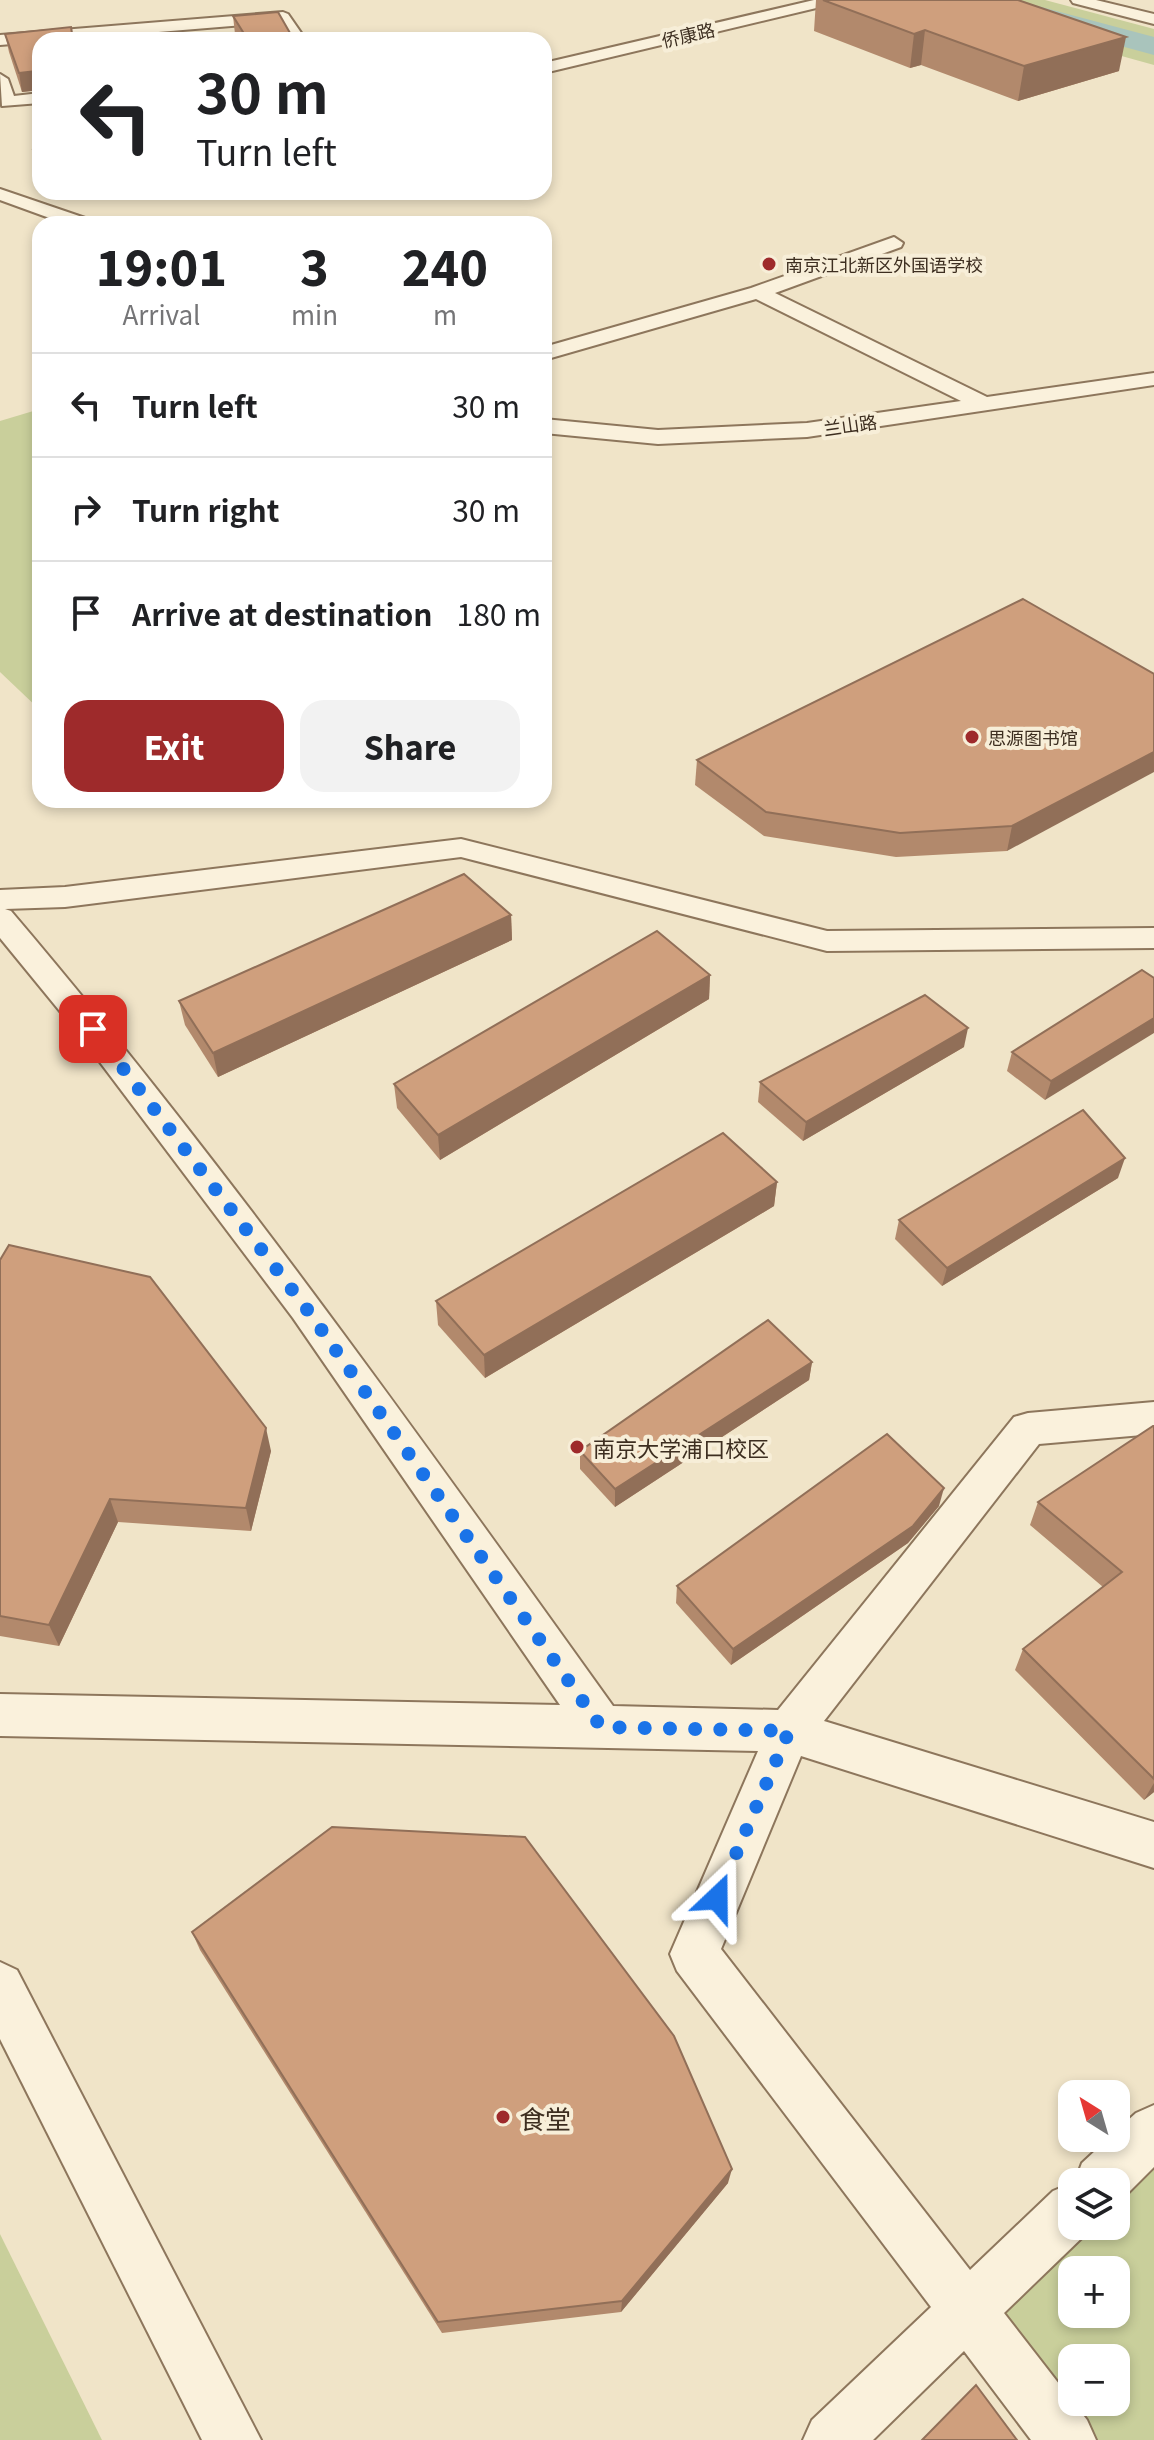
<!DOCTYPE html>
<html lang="en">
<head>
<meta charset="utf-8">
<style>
	:root { --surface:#fff; --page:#f2f2f2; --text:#202124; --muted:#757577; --line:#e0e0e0; --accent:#9e2a2b }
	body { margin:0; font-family:Georgia,"Noto Sans SC",serif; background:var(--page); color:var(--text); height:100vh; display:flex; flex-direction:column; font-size:30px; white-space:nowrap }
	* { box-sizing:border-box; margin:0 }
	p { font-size:26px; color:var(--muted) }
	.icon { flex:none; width:44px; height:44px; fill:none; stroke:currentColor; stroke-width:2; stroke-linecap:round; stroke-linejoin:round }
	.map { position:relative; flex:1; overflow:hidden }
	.sheet { position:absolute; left:32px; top:216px; width:520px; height:592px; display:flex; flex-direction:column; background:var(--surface); border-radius:24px; box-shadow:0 4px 12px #0003 }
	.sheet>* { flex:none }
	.top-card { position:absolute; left:32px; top:32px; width:520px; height:168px; border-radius:24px; box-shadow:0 4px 12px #0003; background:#fff; color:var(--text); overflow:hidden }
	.needle { width:52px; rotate:323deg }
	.tools { position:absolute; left:1058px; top:2080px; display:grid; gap:16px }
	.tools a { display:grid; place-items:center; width:72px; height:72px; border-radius:16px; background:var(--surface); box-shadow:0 4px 12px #0003; font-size:40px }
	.pin { position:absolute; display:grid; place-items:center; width:68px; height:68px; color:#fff; margin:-34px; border-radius:16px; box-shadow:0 4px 12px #0006 }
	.me { position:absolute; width:88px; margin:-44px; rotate:23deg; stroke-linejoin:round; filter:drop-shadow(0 0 6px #0008) }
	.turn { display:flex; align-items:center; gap:28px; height:168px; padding:0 32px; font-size:36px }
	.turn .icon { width:104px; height:104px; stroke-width:2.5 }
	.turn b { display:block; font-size:56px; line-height:68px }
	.eta { display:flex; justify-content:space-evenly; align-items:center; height:136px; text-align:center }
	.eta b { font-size:48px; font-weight:800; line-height:56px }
	.cta { display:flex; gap:16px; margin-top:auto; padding:16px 32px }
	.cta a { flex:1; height:92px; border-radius:24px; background:var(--accent); color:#fff; font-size:32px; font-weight:800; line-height:92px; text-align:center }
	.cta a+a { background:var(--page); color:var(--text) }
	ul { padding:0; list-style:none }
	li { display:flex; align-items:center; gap:24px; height:104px; padding:0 32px; border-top:2px solid var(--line) }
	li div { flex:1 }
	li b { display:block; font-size:30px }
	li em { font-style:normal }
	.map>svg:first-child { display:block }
</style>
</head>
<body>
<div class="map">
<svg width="1154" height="2440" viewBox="0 0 1154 2440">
	<rect width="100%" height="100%" fill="#f0e4c8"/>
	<g fill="#c9cf9b" fill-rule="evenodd">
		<polygon points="920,0 1045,0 1154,29 1154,65"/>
		<polygon points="40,409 40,710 0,672 0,421"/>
		<path d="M 1154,2148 L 1154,2440 L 1079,2440 L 982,2314 L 1073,2226 L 1116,2226 L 1116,2184 ZM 1072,2270 L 1116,2270 L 1116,2314 L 1072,2314 ZM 1072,2358 L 1116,2358 L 1116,2402 L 1072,2402 Z"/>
		<polygon points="0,2234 102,2440 0,2440"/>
	</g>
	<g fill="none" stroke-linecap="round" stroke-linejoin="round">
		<polygon fill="#a9c4bc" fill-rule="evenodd" points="970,0 1015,0 1154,37 1154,55 974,6"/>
		<g stroke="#8d765c" stroke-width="4">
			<g id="minor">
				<polygon points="814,0 840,0 833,4 544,73 544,63"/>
				<polygon points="1071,0 1096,0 1154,14 1154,24 1073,3"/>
				<polygon points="283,12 288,14 306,40 290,40 279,22 0,45 0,35"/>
				<polygon points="0,74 8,79 14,96 40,93 40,103 2,106"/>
				<polygon points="0,189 91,220 93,224 66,224 0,200"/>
				<polygon points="894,237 903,243 901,247 775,293 987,397 1154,373 1154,385 807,437 658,444 544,433 544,419 658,430 807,423 961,401 756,299 544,360 544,347 751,288"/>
				<path d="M 461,839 L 827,931 L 1154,928 L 1154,948 L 827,951 L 461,857 L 65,907 L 5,909 L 11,911 C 227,1165 419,1436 613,1706 L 778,1710 L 1014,1417 L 1028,1413 L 1154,1402 L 1154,1434 L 1039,1444 L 824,1721 L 1154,1822 L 1154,1868 L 801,1756 L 721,1949 L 970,2270 L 1053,2191 L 1072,2183 L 1072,2226 L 1092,2226 L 1091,2229 L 1004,2313 L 1087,2420 L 1096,2440 L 1031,2440 L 964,2351 L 873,2440 L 803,2440 L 812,2420 L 931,2307 L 677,1971 L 670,1954 L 758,1751 L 0,1736 L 0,1694 L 560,1705 L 293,1318 L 81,1037 L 0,938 L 0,890 L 65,887 Z"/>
				<polygon points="0,1962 17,1970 261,2440 202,2440 0,2039"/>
				<polygon points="1154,2105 1154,2167 1120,2201 1116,2202 1116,2182 1075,2182 1082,2163 1109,2138 1116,2138 1116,2131 1136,2113"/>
			</g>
		</g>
		<polyline stroke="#8d765c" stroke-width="2" stroke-dasharray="3 2" stroke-linecap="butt" points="32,150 40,148"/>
		<use href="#minor" fill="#faf1dc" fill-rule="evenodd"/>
	</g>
	<g fill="#b2896c">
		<polygon points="816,0 1018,0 1119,71 1018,101 921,65 910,68 814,31"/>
		<polygon points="233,16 294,40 239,40 235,34"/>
		<polygon points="5,34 40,40 40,90 22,92 9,52"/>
		<polygon points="1154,674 1007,851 896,857 764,836 695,785 697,760"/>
		<polygon points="511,915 512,940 218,1077 185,1025 179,1001"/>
		<polygon points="710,975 709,999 440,1160 397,1108 394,1084"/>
		<polygon points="1154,978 1045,1100 1007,1071 1012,1052"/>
		<polygon points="964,1047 803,1141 758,1102 760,1082"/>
		<polygon points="1118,1178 942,1286 895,1239 899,1220"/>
		<polygon points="777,1182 774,1206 485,1378 438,1325 436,1301"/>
		<polygon points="0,1260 271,1451 251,1531 118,1522 59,1646 0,1636"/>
		<polygon points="812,1362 809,1380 615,1507 580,1469 580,1451"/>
		<polygon points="1154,1426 1154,1792 1144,1800 1015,1670 1023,1649 1103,1587 1030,1525 1038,1502"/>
		<polygon points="939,1506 908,1543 731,1665 676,1603 677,1586"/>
		<polygon points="192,1932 728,2183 621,2312 442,2333 200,1950"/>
	</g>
	<g fill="#916f58">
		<polygon points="925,30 921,65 910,68 914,34"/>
		<polygon points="1126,37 1119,71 1018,101 1024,66"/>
		<polygon points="36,71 40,90 22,92 19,73"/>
		<polygon points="1154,752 1154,772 1007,851 1012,826"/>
		<polygon points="511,915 512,940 218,1077 213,1053"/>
		<polygon points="710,975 709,999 440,1160 438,1135"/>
		<polygon points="1154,1018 1154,1033 1045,1100 1051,1081"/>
		<polygon points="968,1028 964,1047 803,1141 806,1122"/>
		<polygon points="1125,1158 1118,1178 942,1286 947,1268"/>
		<polygon points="777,1182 774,1206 485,1378 484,1355"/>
		<polygon points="812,1362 809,1380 615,1507 615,1489"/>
		<polygon points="266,1428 271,1451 251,1531 246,1508"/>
		<polygon points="944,1488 939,1506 908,1543 731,1665 733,1649"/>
		<polygon points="110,1499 118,1522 59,1646 49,1625"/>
		<polygon points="1154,1783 1154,1792 1144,1800"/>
		<polygon points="732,2169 728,2183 621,2312 622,2301"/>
	</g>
	<g fill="#cf9f7d" stroke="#916f58" stroke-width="2">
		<polygon points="823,0 1018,0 1126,37 1024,66 925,30 914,34"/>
		<polygon points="278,12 294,40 248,40 233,16"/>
		<polygon points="71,27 73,40 40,40 40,76 36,71 19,73 5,34"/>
		<polygon points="1023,599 1154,674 1154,752 1012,826 900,833 766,812 697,760"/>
		<polygon points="464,874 511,915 213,1053 179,1001"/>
		<polygon points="657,931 710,975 438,1135 394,1084"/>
		<polygon points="1142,970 1154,978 1154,1018 1051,1081 1012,1052"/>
		<polygon points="925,995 968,1028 806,1122 760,1082"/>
		<polygon points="1083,1110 1125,1158 947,1268 899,1220"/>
		<polygon points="723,1133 777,1182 484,1355 436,1301"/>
		<polygon points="9,1245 150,1277 266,1428 246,1508 110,1499 49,1625 0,1616 0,1260"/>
		<polygon points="768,1320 812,1362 615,1489 580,1451"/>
		<polygon points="1153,1426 1154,1426 1154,1779 1023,1649 1122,1572 1038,1502"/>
		<polygon points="887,1434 944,1488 913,1526 733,1649 677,1586"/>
		<polygon points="332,1827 525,1837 674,2036 732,2169 622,2301 438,2322 192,1932"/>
		<polygon points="976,2385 1017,2440 922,2440"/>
	</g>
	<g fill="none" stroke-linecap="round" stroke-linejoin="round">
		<polyline stroke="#1a73e8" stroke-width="14" stroke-dasharray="0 25.2" points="93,1029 306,1308 601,1727 789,1731 717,1898"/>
	</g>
	<g fill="#9e2a2b" stroke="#f7eed8" stroke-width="3">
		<circle cx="769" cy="264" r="8"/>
		<circle cx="972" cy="737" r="8"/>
		<circle cx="577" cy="1447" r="8"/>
		<circle cx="503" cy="2117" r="8"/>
	</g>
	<g text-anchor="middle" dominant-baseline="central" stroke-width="8" stroke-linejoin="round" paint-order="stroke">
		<g font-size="18" fill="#3d2e20" stroke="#f7eed8">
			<text transform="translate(688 34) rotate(-13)">侨康路</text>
			<text transform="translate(850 424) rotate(-8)">兰山路</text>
		</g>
		<g font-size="18" fill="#3d2e20" stroke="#f7eed8" text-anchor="start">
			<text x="785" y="264">南京江北新区外国语学校</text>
			<text x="988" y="737">思源图书馆</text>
		</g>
		<g font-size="22" fill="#3d2e20" stroke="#f7eed8" text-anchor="start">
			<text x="593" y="1447">南京大学浦口校区</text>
		</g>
		<g font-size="26" fill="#3d2e20" stroke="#f7eed8" text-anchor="start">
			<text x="519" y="2117">食堂</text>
		</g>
	</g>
</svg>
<div class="tools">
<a><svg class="needle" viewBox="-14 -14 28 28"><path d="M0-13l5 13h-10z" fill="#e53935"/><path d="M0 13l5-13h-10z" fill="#757577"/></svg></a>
<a><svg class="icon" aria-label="layers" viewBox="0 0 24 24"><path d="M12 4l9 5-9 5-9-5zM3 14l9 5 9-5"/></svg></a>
<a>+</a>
<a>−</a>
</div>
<div class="pin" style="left:93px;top:1029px;background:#d93025"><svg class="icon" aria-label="arrive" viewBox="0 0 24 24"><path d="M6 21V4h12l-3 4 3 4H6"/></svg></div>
<svg class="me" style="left:717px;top:1898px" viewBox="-20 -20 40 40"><path d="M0-17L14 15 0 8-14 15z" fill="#1a73e8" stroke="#fff" stroke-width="4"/></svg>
<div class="top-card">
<div class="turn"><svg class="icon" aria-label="left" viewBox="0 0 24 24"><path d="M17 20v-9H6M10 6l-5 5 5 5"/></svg><div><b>30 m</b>Turn left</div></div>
</div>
<section class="sheet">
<div class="eta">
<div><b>19:01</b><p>Arrival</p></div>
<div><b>3</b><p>min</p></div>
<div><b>240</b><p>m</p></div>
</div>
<ul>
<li><svg class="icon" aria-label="left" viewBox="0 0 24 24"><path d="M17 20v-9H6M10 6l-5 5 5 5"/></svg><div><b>Turn left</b></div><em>30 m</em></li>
<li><svg class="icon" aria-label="right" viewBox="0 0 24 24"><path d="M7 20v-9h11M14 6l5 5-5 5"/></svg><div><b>Turn right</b></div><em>30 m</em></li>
<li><svg class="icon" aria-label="arrive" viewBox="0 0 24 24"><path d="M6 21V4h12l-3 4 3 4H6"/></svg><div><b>Arrive at destination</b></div><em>180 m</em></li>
</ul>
<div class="cta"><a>Exit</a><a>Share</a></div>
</section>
</div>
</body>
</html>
